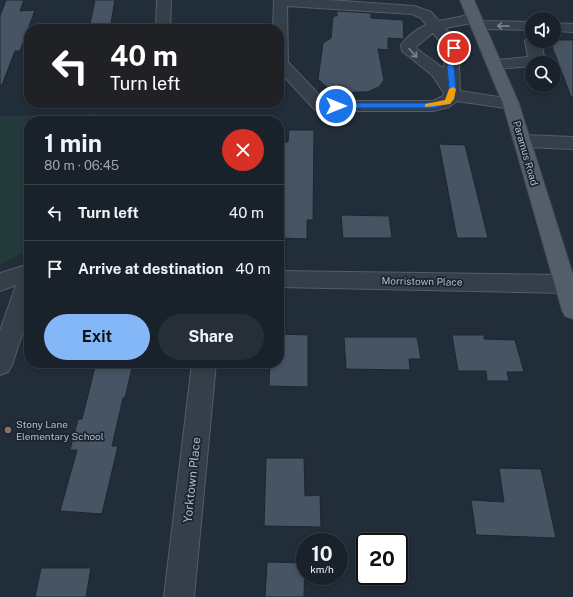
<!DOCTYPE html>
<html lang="en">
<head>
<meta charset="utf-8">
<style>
	:root { --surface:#19222b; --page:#262f37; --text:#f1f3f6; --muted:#9fa4a9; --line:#373f47; --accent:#83b7f7 }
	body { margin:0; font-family:"Public Sans",sans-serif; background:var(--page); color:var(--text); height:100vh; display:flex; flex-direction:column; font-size:15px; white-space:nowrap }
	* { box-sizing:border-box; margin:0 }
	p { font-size:13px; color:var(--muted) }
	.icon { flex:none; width:22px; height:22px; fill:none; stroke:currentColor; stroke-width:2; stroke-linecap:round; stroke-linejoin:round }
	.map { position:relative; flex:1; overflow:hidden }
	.details { position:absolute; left:24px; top:116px; width:260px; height:252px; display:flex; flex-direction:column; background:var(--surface); border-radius:16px; box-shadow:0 2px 6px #0003,0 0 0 1px var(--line) }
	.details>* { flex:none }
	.banner { position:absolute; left:24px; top:24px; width:260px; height:84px; border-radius:16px; box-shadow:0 2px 6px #0003,0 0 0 1px var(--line); background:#202124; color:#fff; overflow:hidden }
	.fabs { position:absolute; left:525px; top:12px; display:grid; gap:8px }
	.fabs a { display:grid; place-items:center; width:36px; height:36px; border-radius:50%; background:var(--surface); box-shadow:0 2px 6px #0003,0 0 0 1px var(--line); font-size:20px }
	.speed { position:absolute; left:296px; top:533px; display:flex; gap:8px; font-size:20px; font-weight:700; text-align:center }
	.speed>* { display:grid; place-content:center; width:52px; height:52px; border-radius:50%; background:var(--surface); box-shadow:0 2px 6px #0003,0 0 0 1px var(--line); line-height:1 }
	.speed small { font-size:10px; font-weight:400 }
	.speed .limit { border:2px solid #111; border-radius:6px; background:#fff; color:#111 }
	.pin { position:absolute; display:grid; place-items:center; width:34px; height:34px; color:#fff; margin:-17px; border:2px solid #fff; border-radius:50%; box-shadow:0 1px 4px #0007 }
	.me { position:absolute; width:44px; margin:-22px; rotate:90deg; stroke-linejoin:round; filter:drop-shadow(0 0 3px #0008) }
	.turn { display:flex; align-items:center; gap:14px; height:84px; padding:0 20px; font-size:18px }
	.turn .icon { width:52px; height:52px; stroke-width:2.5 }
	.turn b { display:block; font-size:28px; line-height:34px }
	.round { display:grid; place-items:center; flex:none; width:42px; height:42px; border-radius:21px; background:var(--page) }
	.overview { display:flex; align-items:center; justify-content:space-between; height:68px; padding:0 20px }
	h1 { font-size:24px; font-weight:700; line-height:30px }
	.action { display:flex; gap:8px; margin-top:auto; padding:8px 20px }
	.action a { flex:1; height:46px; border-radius:24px; background:var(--accent); color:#111; font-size:16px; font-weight:700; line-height:46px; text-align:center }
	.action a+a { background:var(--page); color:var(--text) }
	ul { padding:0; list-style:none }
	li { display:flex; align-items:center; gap:12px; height:56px; padding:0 20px; border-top:1px solid var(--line) }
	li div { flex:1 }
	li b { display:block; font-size:15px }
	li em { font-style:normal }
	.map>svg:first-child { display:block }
</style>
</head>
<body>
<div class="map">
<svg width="573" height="597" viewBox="0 0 573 597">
	<rect width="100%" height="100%" fill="#212d39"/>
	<polygon fill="#23393a" points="98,114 96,121 29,121 29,249 0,265 0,116"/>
	<g fill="#475463" stroke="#1c2630">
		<polygon points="6,0 24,0 20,11 35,10 20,51 15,51 2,85 0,85 0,16"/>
		<polygon points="95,0 115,0 110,29 89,29"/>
		<polygon points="337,11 371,13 371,18 403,20 404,39 388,38 388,50 378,49 384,80 379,87 367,92 354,92 338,98 318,79 323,43 331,38 333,16 337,16"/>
		<polygon points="554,40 573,40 573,96 571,97 550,41 554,41"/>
		<polygon points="289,130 314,130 313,220 307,220 307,239 279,238 279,142 288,142"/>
		<polygon points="439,144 465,145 488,238 457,238"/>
		<polygon points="341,215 389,216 392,238 343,238"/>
		<polygon points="279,334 308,335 308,387 269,386 270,363 279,363"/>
		<polygon points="452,335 484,335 484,339 515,340 524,372 507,372 509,381 487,381 486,371 458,371"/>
		<polygon points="344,337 417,337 421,359 409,359 410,370 346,369"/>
		<polygon points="96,363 133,363 125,398 123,398 112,446 118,446 102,514 60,511 77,450 70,450 78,419 82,419"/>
		<polygon points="266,458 304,458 305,496 320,495 321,527 264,526"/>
		<polygon points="499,468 541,469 556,538 476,535 471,500 504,502"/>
		<polygon points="267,562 305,563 304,597 265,597"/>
		<polygon points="41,568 91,568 86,597 35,597"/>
	</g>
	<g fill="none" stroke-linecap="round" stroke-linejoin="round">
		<g stroke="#535d67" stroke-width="2">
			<g id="minor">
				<polygon points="157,0 171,0 170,29 156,29"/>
				<path d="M 274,0 L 329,0 L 414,6 L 431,12 L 439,21 L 474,14 L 479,15 L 481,18 L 480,21 L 532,22 L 532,30 L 478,29 L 473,28 L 471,25 L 472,23 L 445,28 L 462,48 L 463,54 L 459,66 L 460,91 L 511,99 L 517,100 L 519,104 L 517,108 L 511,109 L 457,101 L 449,107 L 433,111 L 321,111 L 315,110 L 279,71 L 279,29 L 273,29 ZM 287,6 L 412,14 L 421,18 L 426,25 C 417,29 407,37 401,45 L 402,51 L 432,75 L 444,93 L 443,96 L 433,101 L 325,101 L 288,62 ZM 433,33 L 446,49 L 447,54 L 443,68 L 417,49 L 417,46 Z"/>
				<polygon points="554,23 573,24 573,32 554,31"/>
				<polygon points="532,37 532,41 541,41 545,61 543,63 532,63 532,66 495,69 489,67 487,64 489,61 528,57 525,41 528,38"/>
				<polygon points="524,135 573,137 573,149 524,147 518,145 515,141 518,137"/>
				<polygon points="29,264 29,313 12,365 8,372 0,375 0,331 16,285 0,291 0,273"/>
				<polygon points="279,271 564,275 572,278 573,281 572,290 564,293 279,287"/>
				<polygon points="192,363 216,363 194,597 164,597"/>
			</g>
		</g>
		<g stroke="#3e4853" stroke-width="2">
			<polygon id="major" points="460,0 474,0 519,104 573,275 573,319 565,316 562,310 503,104"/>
		</g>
		<use href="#minor" fill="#353f4a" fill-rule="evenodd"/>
		<use href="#major" fill="#535e6a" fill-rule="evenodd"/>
	</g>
	<defs><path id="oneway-shaft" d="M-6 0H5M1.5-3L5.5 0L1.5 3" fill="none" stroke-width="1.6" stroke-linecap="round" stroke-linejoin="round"/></defs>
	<g stroke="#79838e">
		<use href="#oneway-shaft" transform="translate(503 26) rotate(-179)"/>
		<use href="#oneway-shaft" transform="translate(413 53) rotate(48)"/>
	</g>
	<polygon fill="#1a73e8" stroke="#114b97" points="451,46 456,46 459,54 454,66 456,88 454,99 450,104 434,108 336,108 332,106 336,103 434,103 445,101 447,98 449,88 447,66 452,54"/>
	<polygon fill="#f59e0b" points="453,87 456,89 454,99 450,104 425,107 425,104 445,100 449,89"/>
	<circle fill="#8d6e63" stroke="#1a242e" stroke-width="1.5" cx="8" cy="430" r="4"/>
	<g text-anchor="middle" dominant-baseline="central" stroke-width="3.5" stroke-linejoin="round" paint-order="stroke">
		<g font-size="10" fill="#b0bac6" stroke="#1a242e">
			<text transform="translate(526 153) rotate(74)">Paramus Road</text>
			<text transform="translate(422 281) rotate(1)">Morristown Place</text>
		</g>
		<g font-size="10" fill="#b0bac6" stroke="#1a242e" text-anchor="start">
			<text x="16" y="424">Stony Lane<tspan x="16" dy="12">Elementary School</tspan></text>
		</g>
		<g font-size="12" fill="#b0bac6" stroke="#1a242e">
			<text transform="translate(192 480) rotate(-84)">Yorktown Place</text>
		</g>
	</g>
</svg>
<div class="fabs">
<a><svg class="icon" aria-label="sound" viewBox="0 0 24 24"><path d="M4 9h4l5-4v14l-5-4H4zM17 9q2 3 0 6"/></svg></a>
<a><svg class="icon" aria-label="search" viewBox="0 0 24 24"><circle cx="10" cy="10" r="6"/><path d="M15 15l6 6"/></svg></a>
</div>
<div class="speed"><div>10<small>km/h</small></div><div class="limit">20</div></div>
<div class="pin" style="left:454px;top:48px;background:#d93025"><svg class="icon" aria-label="arrive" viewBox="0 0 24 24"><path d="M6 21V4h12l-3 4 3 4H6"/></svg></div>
<svg class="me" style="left:336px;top:106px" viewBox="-20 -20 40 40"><circle r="17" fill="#1a73e8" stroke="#fff" stroke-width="3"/><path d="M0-11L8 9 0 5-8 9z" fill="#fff"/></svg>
<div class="banner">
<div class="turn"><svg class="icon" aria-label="left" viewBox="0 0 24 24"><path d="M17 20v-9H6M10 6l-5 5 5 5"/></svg><div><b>40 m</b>Turn left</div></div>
</div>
<section class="details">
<div class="overview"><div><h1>1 min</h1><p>80 m · 06:45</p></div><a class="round" style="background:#d93025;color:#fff"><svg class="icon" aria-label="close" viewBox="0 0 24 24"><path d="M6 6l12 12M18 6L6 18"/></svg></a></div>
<ul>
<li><svg class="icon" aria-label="left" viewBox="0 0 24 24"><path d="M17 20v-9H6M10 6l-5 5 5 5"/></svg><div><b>Turn left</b></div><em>40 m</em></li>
<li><svg class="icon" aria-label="arrive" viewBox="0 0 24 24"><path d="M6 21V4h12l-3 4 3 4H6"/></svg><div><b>Arrive at destination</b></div><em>40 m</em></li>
</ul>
<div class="action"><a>Exit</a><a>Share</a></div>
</section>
</div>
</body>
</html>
